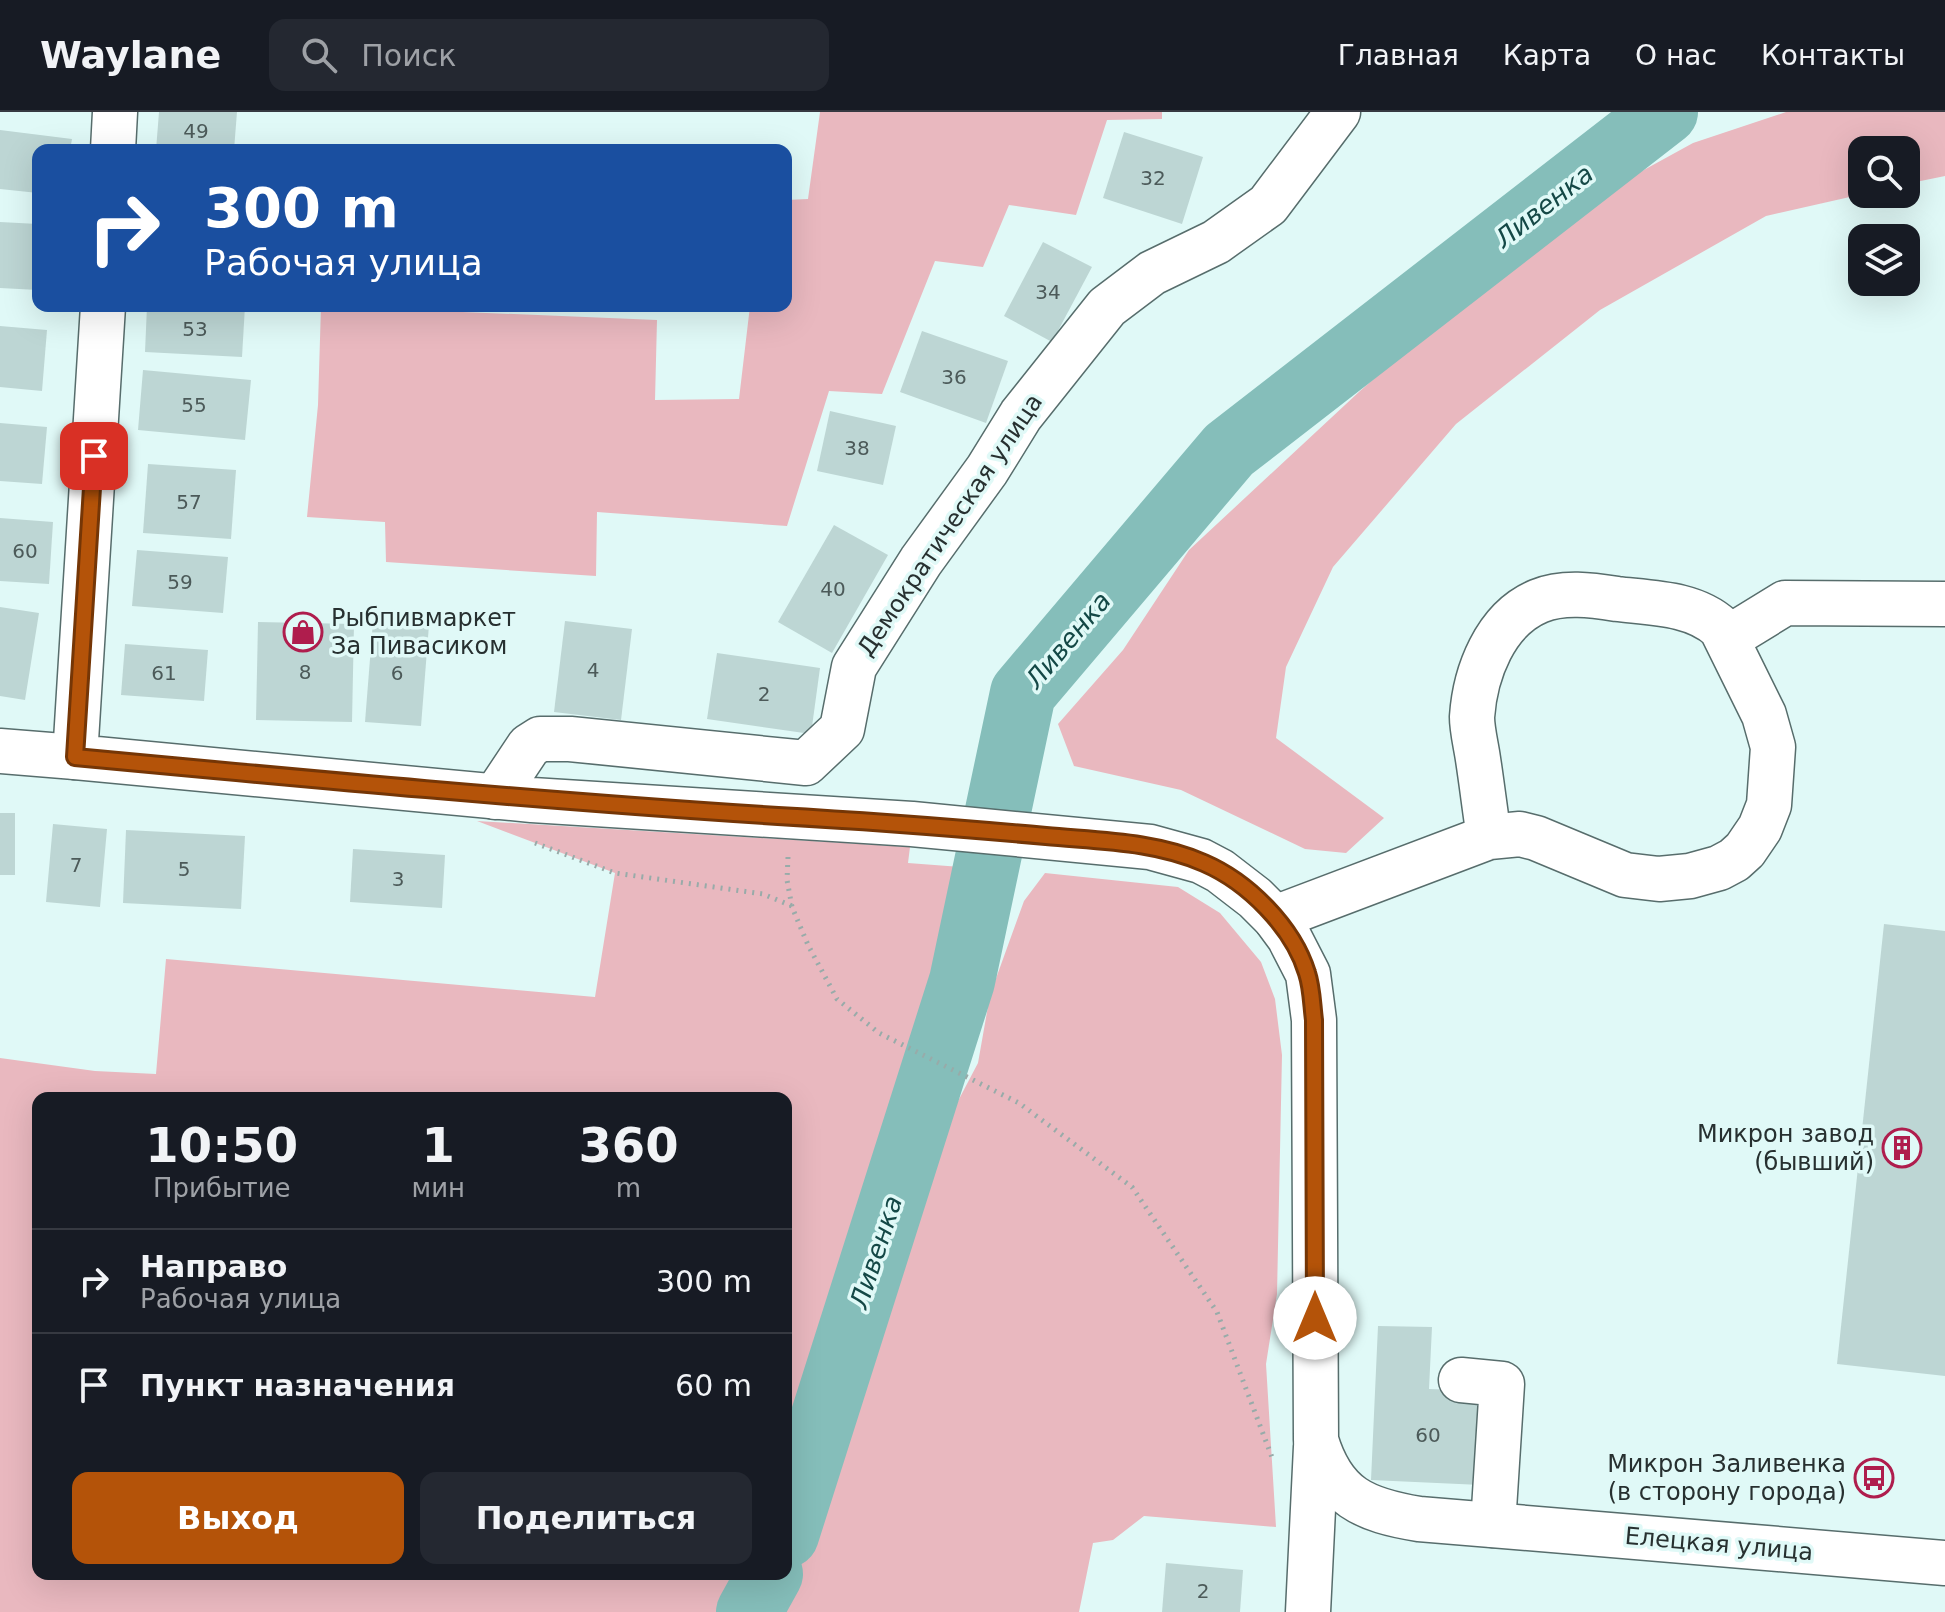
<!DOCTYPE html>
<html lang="ru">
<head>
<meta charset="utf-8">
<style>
	:root { --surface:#171b24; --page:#242831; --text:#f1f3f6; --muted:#9ea1a6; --line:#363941; --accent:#b45309 }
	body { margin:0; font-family:"DejaVu Sans",sans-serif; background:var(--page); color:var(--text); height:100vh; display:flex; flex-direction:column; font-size:30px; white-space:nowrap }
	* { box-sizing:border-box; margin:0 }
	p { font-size:26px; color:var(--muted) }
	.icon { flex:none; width:44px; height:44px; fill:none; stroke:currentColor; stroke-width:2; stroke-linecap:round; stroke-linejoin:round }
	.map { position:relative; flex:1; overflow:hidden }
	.side { position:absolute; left:32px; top:980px; width:760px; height:488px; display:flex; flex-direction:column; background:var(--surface); border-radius:16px; box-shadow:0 8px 32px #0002 }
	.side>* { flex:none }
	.guide { position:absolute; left:32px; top:32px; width:760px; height:168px; border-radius:16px; box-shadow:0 8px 32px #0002; background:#1a4fa0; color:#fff; overflow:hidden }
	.buttons { position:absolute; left:1848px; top:24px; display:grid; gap:16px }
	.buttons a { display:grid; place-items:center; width:72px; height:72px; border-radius:16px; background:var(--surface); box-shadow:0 8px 32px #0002; font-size:40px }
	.pin { position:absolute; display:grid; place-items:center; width:68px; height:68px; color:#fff; margin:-34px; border-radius:16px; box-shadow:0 4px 12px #0006 }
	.me { position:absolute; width:88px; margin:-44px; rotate:0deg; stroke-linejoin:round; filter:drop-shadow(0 0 6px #0008) }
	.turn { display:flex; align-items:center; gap:28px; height:168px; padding:0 40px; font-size:36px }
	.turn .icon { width:104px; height:104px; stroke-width:2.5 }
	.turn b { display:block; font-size:56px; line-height:68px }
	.eta { display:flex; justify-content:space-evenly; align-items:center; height:136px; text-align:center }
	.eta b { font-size:48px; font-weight:600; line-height:56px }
	.cta { display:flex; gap:16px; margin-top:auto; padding:16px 40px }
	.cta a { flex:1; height:92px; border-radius:16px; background:var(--accent); color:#fff; font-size:32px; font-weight:600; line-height:92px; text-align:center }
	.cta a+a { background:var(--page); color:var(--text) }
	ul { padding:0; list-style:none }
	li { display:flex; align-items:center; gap:24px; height:104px; padding:0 40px; border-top:2px solid var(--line) }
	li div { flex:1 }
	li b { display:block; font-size:30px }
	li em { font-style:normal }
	header { display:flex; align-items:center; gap:48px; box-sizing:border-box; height:112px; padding:0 40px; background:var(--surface); border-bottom:2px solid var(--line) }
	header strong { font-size:38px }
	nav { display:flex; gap:44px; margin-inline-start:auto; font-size:28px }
	.search { width:560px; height:72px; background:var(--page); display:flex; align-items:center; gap:20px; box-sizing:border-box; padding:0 28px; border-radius:16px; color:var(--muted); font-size:30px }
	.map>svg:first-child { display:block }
</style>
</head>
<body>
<header>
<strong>Waylane</strong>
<div class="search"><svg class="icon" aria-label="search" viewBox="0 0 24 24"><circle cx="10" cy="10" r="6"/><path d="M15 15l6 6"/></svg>Поиск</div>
<nav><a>Главная</a><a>Карта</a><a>О нас</a><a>Контакты</a></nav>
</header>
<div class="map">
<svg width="1945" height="1500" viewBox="0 0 1945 1500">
	<rect width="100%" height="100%" fill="#e0f9f7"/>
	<g fill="#e9b8bf">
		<polygon points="820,0 1162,0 1162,7 1107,8 1076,103 1009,93 983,155 935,149 882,282 829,279 787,414 597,400 596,464 386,450 385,410 307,405 318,293 321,194 657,208 655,288 739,287 750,194 786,194 786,88 808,87"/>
		<polygon points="1786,0 1945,0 1945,64 1906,72 1906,38 1862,38 1863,82 1766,104 1600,198 1456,312 1333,455 1286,555 1276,626 1384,706 1346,741 1305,737 1181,678 1074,654 1058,612 1123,538 1189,438 1360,279 1560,104 1693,31"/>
		<polygon points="477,709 910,735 908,751 974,756 962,789 941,821 931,869 930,926 920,942 907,994 857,1128 786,1360 786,986 38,986 38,1462 749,1462 748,1466 720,1500 0,1500 0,946 95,959 156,962 166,847 595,885 615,761"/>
		<polygon points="1045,761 1178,775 1220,801 1261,850 1275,887 1282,943 1277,1182 1266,1252 1276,1415 1144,1404 1113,1428 1093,1431 1079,1500 771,1500 793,1468 841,1317 930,1067 948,1008 978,951 990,883 1024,789"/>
	</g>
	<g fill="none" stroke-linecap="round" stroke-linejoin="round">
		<g stroke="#85beba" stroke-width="66">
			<polyline points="786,1423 962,869 1023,581 1229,338 1665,0"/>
			<polyline points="749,1500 770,1462"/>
		</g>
	</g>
	<g fill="#bdd6d4">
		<polygon points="159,0 237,0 234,38 156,38"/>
		<polygon points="0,18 72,27 70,38 38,38 38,81 0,77"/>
		<polygon points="1124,20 1203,45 1182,112 1103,86"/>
		<polygon points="0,110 38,112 38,178 0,176"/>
		<polygon points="1043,130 1092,155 1052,230 1004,204"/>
		<polygon points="147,194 245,194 242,245 145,240"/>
		<polygon points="0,214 47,218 42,279 0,275"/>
		<polygon points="922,219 1008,249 986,311 900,280"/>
		<polygon points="143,258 251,268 245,328 138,318"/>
		<polygon points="830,299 896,314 883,373 817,359"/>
		<polygon points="0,311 47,315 42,372 0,369"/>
		<polygon points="148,352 236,358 231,427 143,421"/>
		<polygon points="0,406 53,410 49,472 0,469"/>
		<polygon points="834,413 888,443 832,541 778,510"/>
		<polygon points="137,438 228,445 223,501 132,494"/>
		<polygon points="0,495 39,501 25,588 0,584"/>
		<polygon points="373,509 429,513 421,614 365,610"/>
		<polygon points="565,509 632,517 621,608 554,600"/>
		<polygon points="258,510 354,512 352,610 256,608"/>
		<polygon points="125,532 208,538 204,589 121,583"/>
		<polygon points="717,541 820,556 811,622 707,607"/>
		<rect x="0" y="701" width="15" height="62"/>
		<polygon points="53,712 107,717 100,795 46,790"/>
		<polygon points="126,718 245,724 241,797 123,791"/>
		<polygon points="353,737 445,743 442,796 350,790"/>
		<polygon points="1884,812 1945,819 1945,1264 1837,1252"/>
		<polygon points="1378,1214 1432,1215 1429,1277 1485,1279 1481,1373 1371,1368"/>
		<polygon points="1166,1451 1243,1458 1240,1500 1162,1500"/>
	</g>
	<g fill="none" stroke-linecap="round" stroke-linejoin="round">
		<g stroke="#576d6c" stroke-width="47">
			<g id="minor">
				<polyline points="113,38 115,0"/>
				<path d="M 103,194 L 75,645 L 532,688 L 912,712 L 1150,735 L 1201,749 L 1220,759 L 1255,786 L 1275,806 L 1289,825 L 1308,862 L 1314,908 L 1316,1328 C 1333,1385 1364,1398 1419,1407 L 1945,1451"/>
				<polyline points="1728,526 1785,491 1945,492"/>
				<polyline points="495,685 529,634 540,627 570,627 806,651 842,617 854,555 921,449 987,358 1021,303 1107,195 1152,161 1216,130 1268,93 1338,0"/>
				<path d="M 1275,806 L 1489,725 L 1520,722 L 1536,726 L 1625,763 L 1659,767 L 1690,764 L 1719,756 L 1734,748 L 1745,738 L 1760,716 L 1769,693 L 1773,635 L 1764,603 L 1721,516 C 1694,491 1652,491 1617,487 C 1592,483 1563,479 1539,489 C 1495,507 1475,561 1472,605 C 1472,618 1476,633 1478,647 C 1482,673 1485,699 1489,725"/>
				<polyline points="1461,1268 1502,1272 1493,1413"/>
				<polyline points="1308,1500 1316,1335"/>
			</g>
		</g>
		<g stroke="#576d6c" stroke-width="47">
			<polyline id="major" points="0,639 75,645"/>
		</g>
		<g stroke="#98aba9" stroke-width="5" stroke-dasharray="2 6" stroke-linecap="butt">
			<polyline points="535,731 615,761 763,782 792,794"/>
			<polyline points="788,745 787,768 792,795 808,833 837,887 879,921 1019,991 1132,1075 1217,1200 1273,1348"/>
		</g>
		<use href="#minor" stroke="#fff" stroke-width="44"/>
		<use href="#major" stroke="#fff" stroke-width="44"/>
	</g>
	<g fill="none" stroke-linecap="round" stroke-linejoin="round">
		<g stroke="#753606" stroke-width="20">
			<path id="route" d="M 94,344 L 75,645 C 309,667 543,689 778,704 C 867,709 957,716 1046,724 C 1098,729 1155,729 1204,751 C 1248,770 1293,815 1307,861 C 1312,876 1312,893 1314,908 L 1315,1206"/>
		</g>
		<use href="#route" stroke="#b45309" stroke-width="14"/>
	</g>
	<defs>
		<g id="shop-ring" transform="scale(2)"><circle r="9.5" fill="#e0f9f7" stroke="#af1d4d" stroke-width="1.5"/><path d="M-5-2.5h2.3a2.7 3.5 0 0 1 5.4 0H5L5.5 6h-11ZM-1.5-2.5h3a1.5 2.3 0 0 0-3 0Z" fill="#af1d4d"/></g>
		<g id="building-ring" transform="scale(2)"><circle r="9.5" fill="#e0f9f7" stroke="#af1d4d" stroke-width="1.5"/><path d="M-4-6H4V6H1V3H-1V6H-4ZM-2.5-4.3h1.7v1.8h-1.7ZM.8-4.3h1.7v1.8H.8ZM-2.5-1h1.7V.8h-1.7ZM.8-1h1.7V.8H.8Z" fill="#af1d4d"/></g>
		<g id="bus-ring" transform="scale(2)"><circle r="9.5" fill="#e0f9f7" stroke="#af1d4d" stroke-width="1.5"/><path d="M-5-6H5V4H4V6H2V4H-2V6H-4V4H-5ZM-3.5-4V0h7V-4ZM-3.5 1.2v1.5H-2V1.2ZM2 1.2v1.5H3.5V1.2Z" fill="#af1d4d"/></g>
	</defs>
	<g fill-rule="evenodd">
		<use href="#shop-ring" x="303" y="520"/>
		<use href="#building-ring" x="1902" y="1036"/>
		<use href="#bus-ring" x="1874" y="1366"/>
	</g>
	<g text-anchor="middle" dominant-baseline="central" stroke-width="7" stroke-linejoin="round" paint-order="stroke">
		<g font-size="20" fill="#4c5a59">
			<text x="196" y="19">49</text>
			<text x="1153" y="66">32</text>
			<text x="1048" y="180">34</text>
			<text x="195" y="217">53</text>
			<text x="954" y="265">36</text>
			<text x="194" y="293">55</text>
			<text x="857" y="336">38</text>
			<text x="189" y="390">57</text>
			<text x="25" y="439">60</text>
			<text x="180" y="470">59</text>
			<text x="833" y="477">40</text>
			<text x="593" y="558">4</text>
			<text x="305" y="560">8</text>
			<text x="164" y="561">61</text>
			<text x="397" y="561">6</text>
			<text x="764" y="582">2</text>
			<text x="76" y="753">7</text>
			<text x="184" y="757">5</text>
			<text x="398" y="767">3</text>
			<text x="1428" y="1323">60</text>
			<text x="1203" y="1479">2</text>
		</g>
		<g font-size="24" fill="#273030" stroke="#e0f9f7">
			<text transform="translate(950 413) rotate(-56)">Демократическая улица</text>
			<text transform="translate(1719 1432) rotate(5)">Елецкая улица</text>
		</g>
		<g font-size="24" fill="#273030" stroke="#e0f9f7" text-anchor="end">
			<text x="331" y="506" text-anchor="start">Рыбпивмаркет<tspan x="331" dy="28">За Пивасиком</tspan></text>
			<text x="1874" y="1022">Микрон завод<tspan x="1874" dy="28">(бывший)</tspan></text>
			<text x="1846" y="1352">Микрон Заливенка<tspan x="1846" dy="28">(в сторону города)</tspan></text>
		</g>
		<g font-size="26" font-style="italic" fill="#144846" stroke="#e0f9f7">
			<text transform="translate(1544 94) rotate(-38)">Ливенка</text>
			<text transform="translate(1068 528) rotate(-50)">Ливенка</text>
			<text transform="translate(876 1140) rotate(-72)">Ливенка</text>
		</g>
	</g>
</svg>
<div class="buttons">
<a><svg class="icon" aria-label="search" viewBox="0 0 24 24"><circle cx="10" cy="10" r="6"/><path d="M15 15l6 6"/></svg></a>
<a><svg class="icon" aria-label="layers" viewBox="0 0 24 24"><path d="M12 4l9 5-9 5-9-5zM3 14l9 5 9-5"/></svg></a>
</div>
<div class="pin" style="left:94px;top:344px;background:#d93025"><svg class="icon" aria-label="arrive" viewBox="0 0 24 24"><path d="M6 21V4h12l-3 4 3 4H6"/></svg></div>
<svg class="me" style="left:1315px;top:1206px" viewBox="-20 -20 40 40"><circle r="19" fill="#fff"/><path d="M0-13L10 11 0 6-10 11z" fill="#b45309"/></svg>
<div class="guide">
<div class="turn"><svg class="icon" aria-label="right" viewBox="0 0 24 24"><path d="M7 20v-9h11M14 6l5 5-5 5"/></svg><div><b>300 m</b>Рабочая улица</div></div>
</div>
<section class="side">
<div class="eta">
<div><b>10:50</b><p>Прибытие</p></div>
<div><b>1</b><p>мин</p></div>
<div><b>360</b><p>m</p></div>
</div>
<ul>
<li><svg class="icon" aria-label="right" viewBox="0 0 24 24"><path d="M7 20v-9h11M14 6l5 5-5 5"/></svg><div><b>Направо</b><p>Рабочая улица</p></div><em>300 m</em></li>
<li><svg class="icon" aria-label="arrive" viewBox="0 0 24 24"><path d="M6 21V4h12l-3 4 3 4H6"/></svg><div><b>Пункт назначения</b></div><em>60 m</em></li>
</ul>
<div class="cta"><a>Выход</a><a>Поделиться</a></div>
</section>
</div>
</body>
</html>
